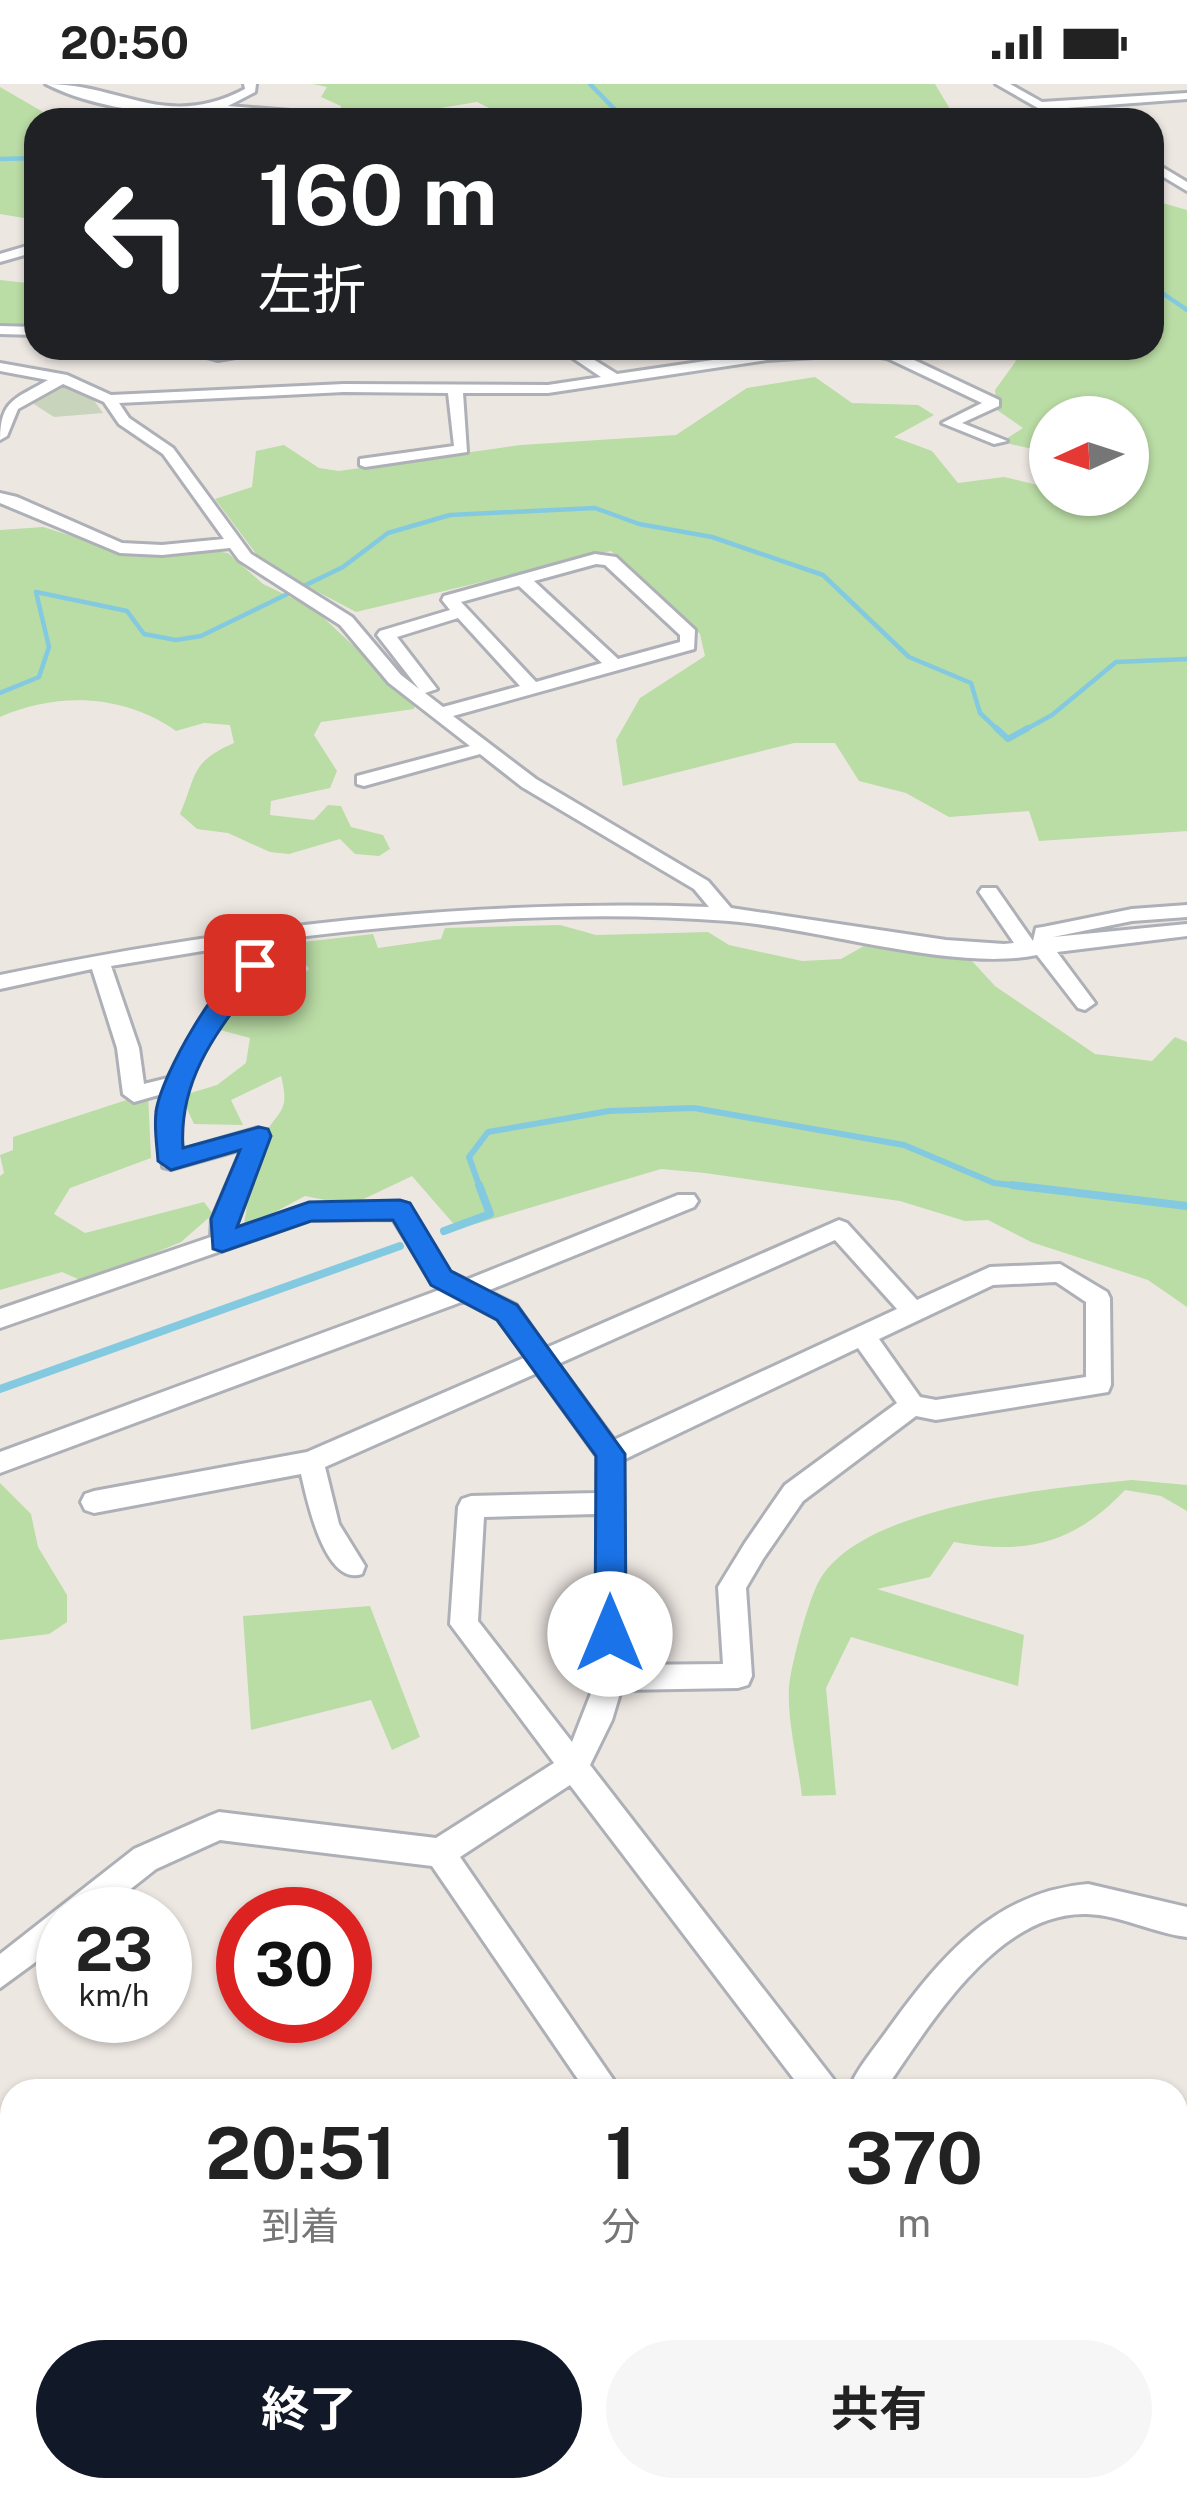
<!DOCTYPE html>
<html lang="ja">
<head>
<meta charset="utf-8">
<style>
	:root { --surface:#fff; --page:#f6f6f6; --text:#222; --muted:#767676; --accent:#111827 }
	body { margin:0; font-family:"Public Sans","Noto Sans JP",sans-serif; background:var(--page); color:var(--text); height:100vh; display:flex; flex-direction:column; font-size:45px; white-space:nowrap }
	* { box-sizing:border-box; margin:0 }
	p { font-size:39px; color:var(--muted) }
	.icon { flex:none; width:66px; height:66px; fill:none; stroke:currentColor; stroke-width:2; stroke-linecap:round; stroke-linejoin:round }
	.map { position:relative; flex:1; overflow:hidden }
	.side { position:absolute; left:0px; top:1995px; width:1188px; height:423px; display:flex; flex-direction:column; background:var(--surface); border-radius:36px 36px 0 0; box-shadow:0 3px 9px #0004 }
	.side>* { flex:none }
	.hud { position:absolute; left:24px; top:24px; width:1140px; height:252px; border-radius:36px; box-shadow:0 3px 9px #0004; background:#202124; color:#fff; overflow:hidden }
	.needle { width:78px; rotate:267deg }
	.tools { position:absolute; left:1029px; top:312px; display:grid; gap:24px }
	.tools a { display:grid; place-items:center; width:120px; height:120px; border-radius:50%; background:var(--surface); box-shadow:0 3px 9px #0004; font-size:60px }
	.speed { position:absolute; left:36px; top:1803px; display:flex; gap:24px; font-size:60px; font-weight:700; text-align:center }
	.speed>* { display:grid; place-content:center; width:156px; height:156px; border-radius:50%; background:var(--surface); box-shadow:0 3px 9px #0004; line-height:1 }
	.speed small { font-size:30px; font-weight:400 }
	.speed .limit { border:18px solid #d22; background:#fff; color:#111 }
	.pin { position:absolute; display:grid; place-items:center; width:102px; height:102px; color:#fff; margin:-51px; border-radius:24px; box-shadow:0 6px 18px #0006 }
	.me { position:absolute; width:132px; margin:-66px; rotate:0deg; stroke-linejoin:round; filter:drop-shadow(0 0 9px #0008) }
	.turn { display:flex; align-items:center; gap:42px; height:252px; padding:0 36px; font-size:54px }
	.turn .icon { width:156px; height:156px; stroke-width:2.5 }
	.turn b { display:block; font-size:84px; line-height:102px }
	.eta { display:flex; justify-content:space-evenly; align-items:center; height:204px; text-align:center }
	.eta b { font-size:72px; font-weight:700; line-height:84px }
	.cta { display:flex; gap:24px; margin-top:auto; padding:24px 36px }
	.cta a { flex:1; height:138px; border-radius:72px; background:var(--accent); color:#fff; font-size:48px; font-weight:700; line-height:138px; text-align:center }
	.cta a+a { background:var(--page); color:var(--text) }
	.status { display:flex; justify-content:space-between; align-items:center; height:84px; padding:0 60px; background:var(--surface); direction:ltr }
	.status svg { height:33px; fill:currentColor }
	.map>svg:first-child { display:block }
</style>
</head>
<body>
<div class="status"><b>20:50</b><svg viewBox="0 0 49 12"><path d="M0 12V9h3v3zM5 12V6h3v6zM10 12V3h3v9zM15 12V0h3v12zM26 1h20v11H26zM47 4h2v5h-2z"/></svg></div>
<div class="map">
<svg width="1187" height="2416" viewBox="0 0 1187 2416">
	<rect width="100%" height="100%" fill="#ede7e2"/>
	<g fill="#badca5">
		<polygon points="313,0 935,0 953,30 963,36 513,36 477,18 410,29 340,31 341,22 321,13 327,3"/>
		<polygon points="0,3 50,32 147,36 36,36 36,136 0,130"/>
		<polygon points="1152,116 1187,126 1187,747 1039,757 1029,727 949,733 906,709 859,697 835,659 794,659 623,702 616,656 640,614 705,572 700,550 611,467 356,528 263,479 215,415 252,403 256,367 284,361 319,384 339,387 521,361 676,351 747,304 815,293 852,319 918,321 934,331 894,353 932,367 958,399 1004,393 1050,404 1050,411 1128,411 1128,333 1050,333 1050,369 1001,358 1023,344 997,326 995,306 1016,277 1004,264 1152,264"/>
		<polygon points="0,196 36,200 36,245 0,245"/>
		<path d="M 43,443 L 127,469 L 195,464 L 228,469 L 263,500 L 313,524 L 415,619 L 414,625 L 321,638 L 314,651 L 337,687 L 330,704 L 271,717 L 270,731 L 314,736 L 328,721 L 341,722 L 351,743 L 383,751 L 390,765 L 379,772 L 355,770 L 340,755 L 289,770 L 270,768 L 228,749 L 197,745 L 180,730 C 197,691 190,678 234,659 L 230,641 L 204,639 L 176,647 C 123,610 58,608 0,633 L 0,446 Z"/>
		<path d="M 560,841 L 596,851 L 708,848 L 729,861 L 802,877 L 841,875 L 864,862 L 972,877 L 995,902 L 1095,970 L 1152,977 L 1175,953 L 1187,958 L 1187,1223 L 1148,1196 L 1031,1158 L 988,1136 L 965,1137 L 900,1117 L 705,1089 L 661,1085 L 458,1145 L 412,1092 L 351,1121 L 305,1112 L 243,1145 C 249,1118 250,1074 264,1051 C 280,1025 290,1027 281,992 L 231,1016 L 243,1041 L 194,1040 L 181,1012 L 217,1001 L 246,979 L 250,954 L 213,944 L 230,913 L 293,899 L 309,885 L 305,879 L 269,891 L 268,882 L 294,859 L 373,850 L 378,864 L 441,855 L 445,844 Z"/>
		<polygon points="148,1009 151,1074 70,1104 54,1130 85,1149 204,1118 213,1130 181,1158 85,1198 62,1188 0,1206 0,1092 4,1089 0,1071 13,1066 13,1053"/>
		<path d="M 1132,1396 L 1187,1401 L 1187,1427 L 1161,1412 L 1125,1406 C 1074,1460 1026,1471 954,1458 L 930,1493 L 877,1505 L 1024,1551 L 1018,1602 L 851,1553 L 826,1604 L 836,1711 L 802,1712 C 798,1678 787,1637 789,1603 C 791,1581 808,1517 819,1497 C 861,1421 1052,1404 1132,1396 Z"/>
		<polygon points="0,1399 31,1430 38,1463 67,1511 67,1538 49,1550 0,1556"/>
		<polygon points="370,1522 420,1653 392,1666 371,1616 251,1646 243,1532"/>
	</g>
	<polygon fill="#c8d4bb" points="59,298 90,311 103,329 54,333 26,315"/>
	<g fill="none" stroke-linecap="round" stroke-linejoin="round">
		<g stroke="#83cae0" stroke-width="4.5">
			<polyline points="590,0 625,36"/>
			<polyline points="0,75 36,74"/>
			<polyline points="1152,202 1187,226"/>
			<polyline points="0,609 39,593 49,563 36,508 127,527 144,550 176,556 201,552 343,483 388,449 450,431 595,424 639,440 712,453 823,491 909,573 971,599 980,629 999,647"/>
			<polyline points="1023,647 1052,631 1116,578 1187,575"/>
		</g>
		<g stroke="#83cae0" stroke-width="6">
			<polyline points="996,644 1008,655 1028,644"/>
			<polyline points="480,1104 469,1073 488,1048 609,1027 694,1024 904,1061 994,1099 1037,1104"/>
		</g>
		<g stroke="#83cae0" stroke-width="8">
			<polyline points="1012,1101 1187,1122"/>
			<polyline points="444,1147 490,1130 479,1101"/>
			<polyline points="0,1305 400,1162"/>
		</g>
		<g stroke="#aeb0b7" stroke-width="6">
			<g id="minor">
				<path d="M 46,0 C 122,0 166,47 245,5 L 244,0 L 256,0 L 255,8 L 228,22 L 328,30 L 422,28 L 428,31 L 422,34 L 322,36 L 225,28 L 220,24 C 171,37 91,23 46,0 Z"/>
				<polygon points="996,0 1010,0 1042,18 1187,9 1187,15 1053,25 1058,29 1052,32"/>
				<polygon points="1152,77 1187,98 1187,107 1152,86"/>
				<polygon points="30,161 36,164 35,168 0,178 0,170"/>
				<polygon points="0,242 36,243 36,251 0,250"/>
				<polygon points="176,264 218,268 287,264 218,276"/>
				<path d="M 558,264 L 575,264 L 617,290 L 767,268 L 877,264 L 895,267 L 999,316 L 999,322 L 962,339 L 1007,357 L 994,360 L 942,339 L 982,319 L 887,274 L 861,270 L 767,276 L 548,309 L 463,309 L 467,368 L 365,383 L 360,381 L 360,375 L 454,362 L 448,309 L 344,308 L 119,319 L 129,334 L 173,364 L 251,470 L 352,533 L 401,591 L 419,605 L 377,551 L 380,547 L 450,526 L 442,516 L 444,512 L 595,470 L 616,473 L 695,546 L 694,565 L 453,632 L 536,695 L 708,797 L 731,824 L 946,856 L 1004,860 L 1014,859 L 979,808 L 982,804 L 996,804 L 1033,857 L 1036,844 L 1043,843 L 1132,825 L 1187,821 L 1187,833 L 1132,837 L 1053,853 L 1187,840 L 1187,852 L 1057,868 L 1095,919 L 1085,926 L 1078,924 L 1037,871 C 953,888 819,844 729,837 C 580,825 429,837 281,855 C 249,897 185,975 179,1027 C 178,1040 181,1054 182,1066 L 258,1044 L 269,1052 L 235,1145 L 309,1120 L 400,1118 L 408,1120 L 449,1188 L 466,1196 L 678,1111 L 694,1111 L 698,1117 L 694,1123 L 487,1207 L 516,1221 L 546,1264 L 839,1136 L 847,1139 L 917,1216 L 990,1183 L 1060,1180 L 1107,1208 L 1110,1214 L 1111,1301 L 1108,1308 L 936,1336 L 916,1332 L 803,1417 L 763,1475 L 746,1504 L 752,1592 L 748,1601 L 738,1604 L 621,1606 L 612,1636 L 590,1681 L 834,1996 L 839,2007 L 803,2007 L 570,1701 L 460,1773 L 621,2007 L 586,2007 L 432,1782 L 220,1756 L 156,1785 L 99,1830 L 63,1830 L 63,1858 L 0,1904 L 0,1870 L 134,1765 L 209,1732 L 219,1728 L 436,1754 L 554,1679 L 450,1540 L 458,1423 L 462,1415 L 471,1412 L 597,1409 L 597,1372 L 537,1289 L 325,1383 L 339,1440 L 365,1482 L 362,1490 C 325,1503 307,1416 301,1390 L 94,1429 L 85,1426 L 81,1418 L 85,1410 L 94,1407 L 307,1368 L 526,1273 L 498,1235 L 464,1217 L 0,1389 L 0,1368 L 442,1205 L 433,1200 L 393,1135 L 310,1136 L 0,1244 L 0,1225 L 211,1153 L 212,1135 L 242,1065 L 171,1085 L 163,1083 L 157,1028 L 162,1010 L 134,1018 L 123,1010 L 117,964 L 92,885 L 0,905 L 0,891 C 235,842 469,815 709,823 L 694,805 L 522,703 L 480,670 L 364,702 L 357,700 L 357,692 L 470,662 L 389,599 L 340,541 L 239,476 L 230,464 L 162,471 L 120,469 L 0,419 L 0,409 L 17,413 L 122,459 L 162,461 L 224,455 L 163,370 L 119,340 L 104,318 L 63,300 L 18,325 L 7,352 L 0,356 C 0,315 16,315 48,296 L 0,287 L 0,279 L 67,291 L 111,311 L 344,300 L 548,301 L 601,293 ZM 596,480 L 605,481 L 680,551 L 680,558 L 618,575 L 534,497 ZM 519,502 L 602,579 L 536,598 L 461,518 ZM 458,534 L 520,602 L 443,623 L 425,609 L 437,605 L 397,553 ZM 257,858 L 215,913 L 168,994 L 144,1000 L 139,964 L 111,882 ZM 835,1156 L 897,1225 L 614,1356 L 558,1280 ZM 1056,1198 L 1086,1218 L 1086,1293 L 936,1316 L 920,1313 L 879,1255 L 993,1201 ZM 858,1264 L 897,1319 L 785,1401 L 745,1459 L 718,1503 L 723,1580 L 625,1581 L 623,1376 ZM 597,1430 L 597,1594 L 572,1658 L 478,1537 L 484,1433 Z"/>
				<path d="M 1088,1800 L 1187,1823 L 1187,1853 C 1153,1849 1121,1831 1087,1830 C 997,1827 929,1942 884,2007 L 848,2007 C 857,1984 875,1964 889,1944 C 941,1872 995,1808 1088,1800 Z"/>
				<rect x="554" y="2406" width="36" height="10"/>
			</g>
		</g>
		<use href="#minor" fill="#fff" fill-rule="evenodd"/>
	</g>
	<path fill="#1a73e8" stroke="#114b97" stroke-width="3" d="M 255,873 L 267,881 C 225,939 178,988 183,1064 L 259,1043 L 268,1045 L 271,1052 L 237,1143 L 309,1118 L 400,1116 L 410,1119 L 451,1187 L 517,1221 L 625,1370 L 626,1550 L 622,1560 L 599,1560 L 595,1550 L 596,1372 L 497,1236 L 431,1201 L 393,1136 L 311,1137 L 222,1168 L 213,1165 L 211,1135 L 240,1066 L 171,1086 L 158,1077 C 157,1061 154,1045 156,1029 C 159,994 222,884 255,873 Z"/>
</svg>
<div class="tools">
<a><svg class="needle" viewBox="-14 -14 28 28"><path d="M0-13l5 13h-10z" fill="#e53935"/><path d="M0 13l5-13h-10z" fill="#767676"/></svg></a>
</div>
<div class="speed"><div>23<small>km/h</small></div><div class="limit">30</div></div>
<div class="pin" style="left:255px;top:881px;background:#d93025"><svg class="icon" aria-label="arrive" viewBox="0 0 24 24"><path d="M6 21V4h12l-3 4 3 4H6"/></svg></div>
<svg class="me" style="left:610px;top:1550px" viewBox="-20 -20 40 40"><circle r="19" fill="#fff"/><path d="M0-13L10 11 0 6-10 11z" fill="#1a73e8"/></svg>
<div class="hud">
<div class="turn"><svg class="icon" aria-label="left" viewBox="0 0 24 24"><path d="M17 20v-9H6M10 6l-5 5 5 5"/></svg><div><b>160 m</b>左折</div></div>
</div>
<section class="side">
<div class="eta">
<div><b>20:51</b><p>到着</p></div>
<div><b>1</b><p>分</p></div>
<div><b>370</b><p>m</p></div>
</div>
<div class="cta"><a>終了</a><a>共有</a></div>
</section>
</div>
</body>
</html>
